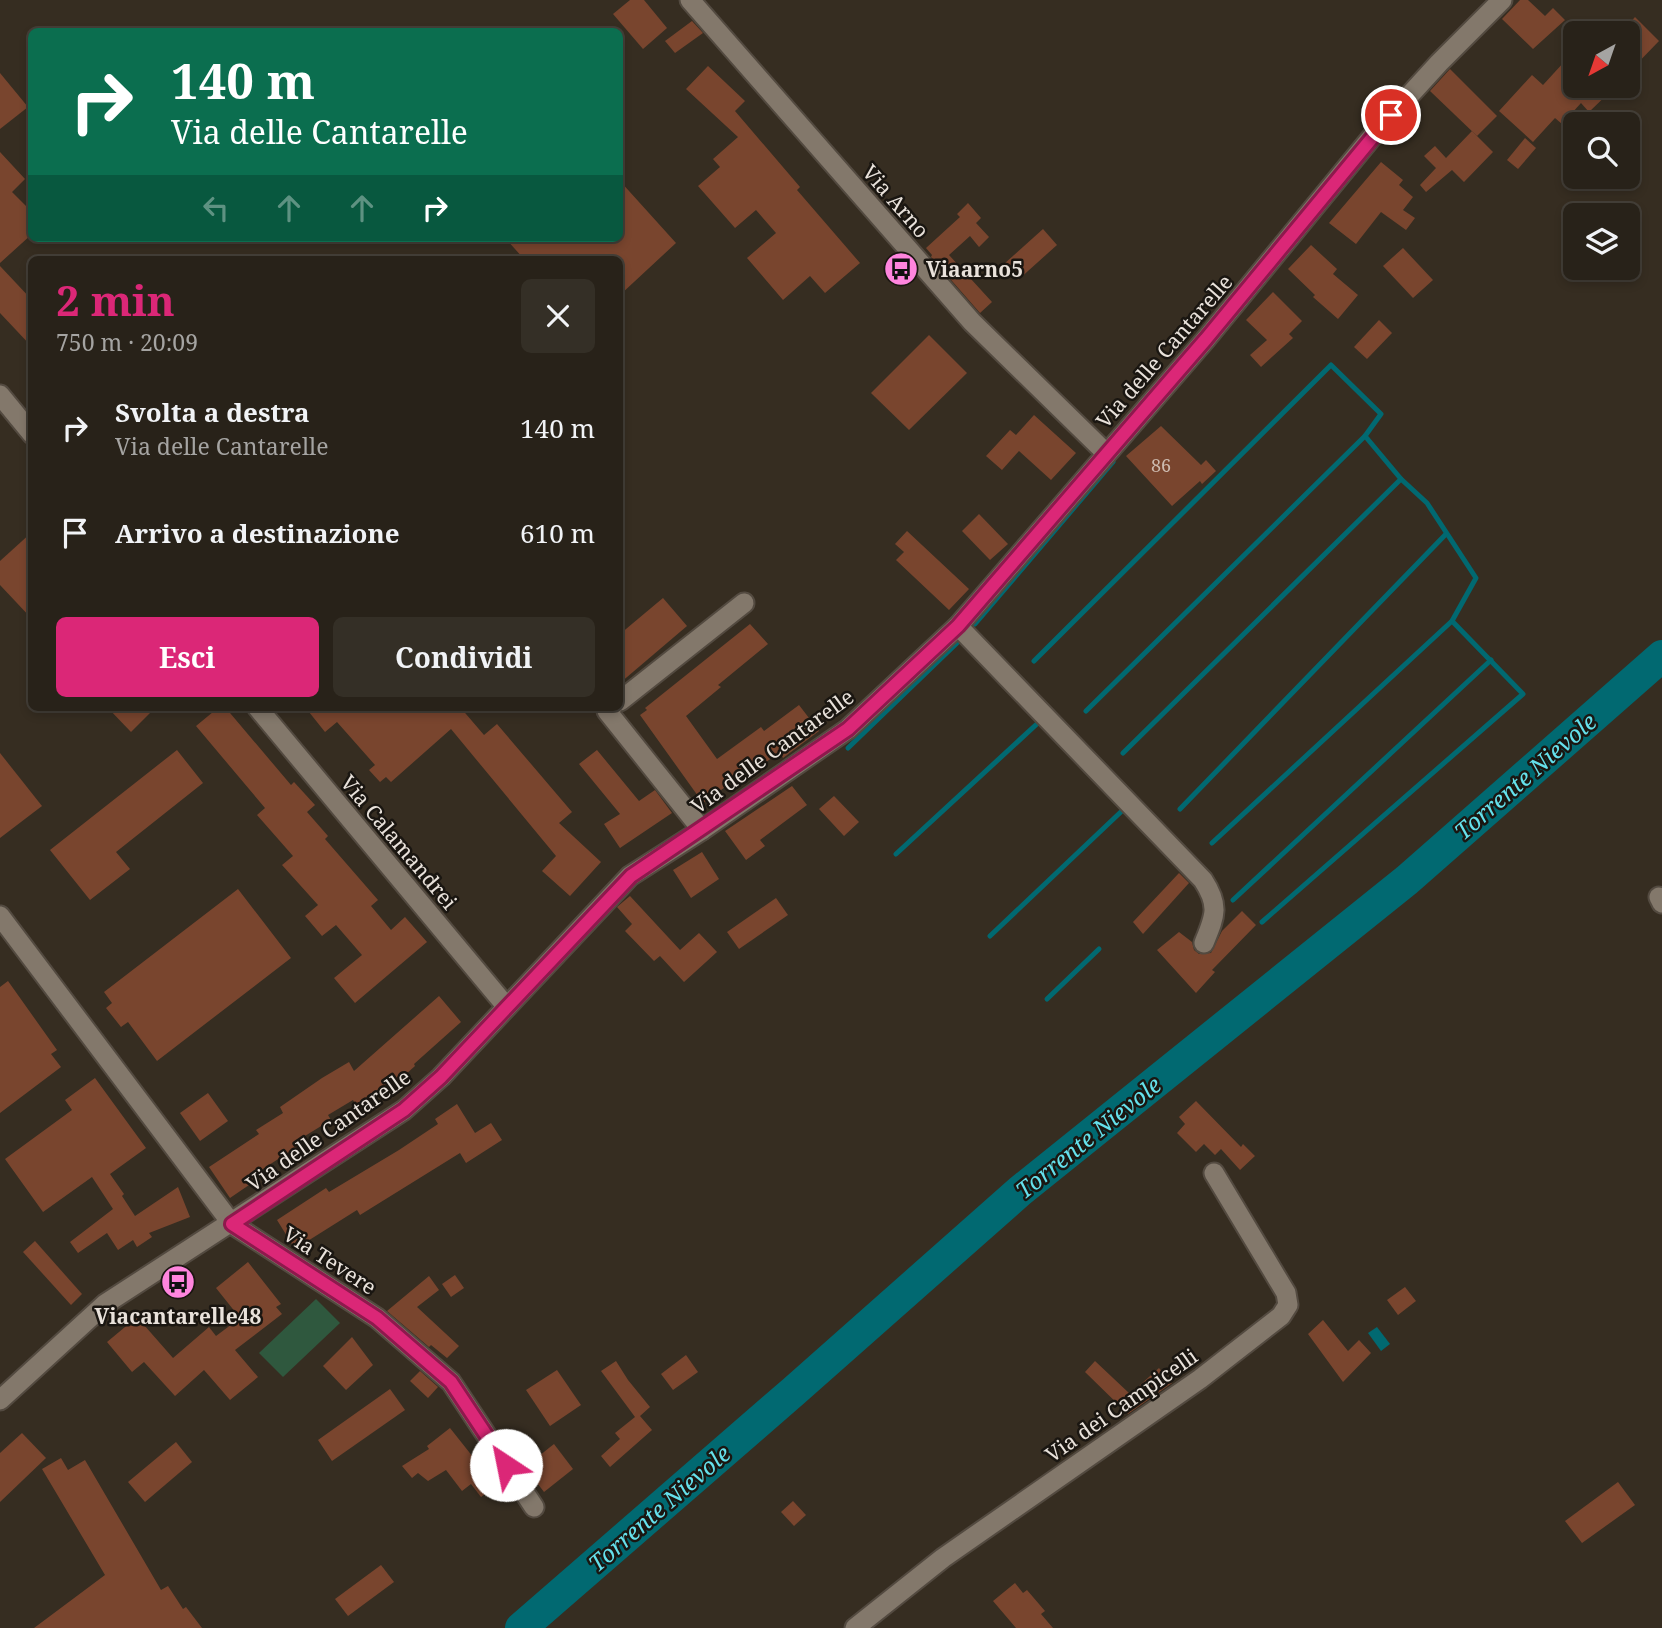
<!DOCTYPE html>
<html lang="it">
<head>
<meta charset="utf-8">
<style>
	:root { --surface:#282219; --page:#342f26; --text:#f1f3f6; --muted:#a5a4a2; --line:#443f38; --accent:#db2777 }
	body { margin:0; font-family:"Noto Serif",serif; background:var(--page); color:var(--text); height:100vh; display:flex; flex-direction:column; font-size:26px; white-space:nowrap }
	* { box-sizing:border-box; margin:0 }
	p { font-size:23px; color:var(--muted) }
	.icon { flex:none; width:38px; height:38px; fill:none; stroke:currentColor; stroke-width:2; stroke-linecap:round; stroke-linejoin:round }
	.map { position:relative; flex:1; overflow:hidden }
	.panel { position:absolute; left:28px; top:256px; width:595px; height:455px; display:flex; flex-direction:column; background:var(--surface); border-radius:10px; box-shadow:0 4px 10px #0003,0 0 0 2px var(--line) }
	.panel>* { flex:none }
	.top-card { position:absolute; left:28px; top:28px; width:595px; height:214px; border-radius:10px; box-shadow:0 4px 10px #0003,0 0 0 2px var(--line); background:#0b6e4f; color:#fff; overflow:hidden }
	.needle { width:46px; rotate:220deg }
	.fabs { position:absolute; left:1563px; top:21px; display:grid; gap:14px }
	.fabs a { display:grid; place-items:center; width:77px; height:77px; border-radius:10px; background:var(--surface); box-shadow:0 4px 10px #0003,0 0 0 2px var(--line); font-size:35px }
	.pin { position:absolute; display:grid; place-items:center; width:60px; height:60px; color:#fff; margin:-30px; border:4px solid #fff; border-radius:50%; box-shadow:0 2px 7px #0007 }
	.me { position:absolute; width:77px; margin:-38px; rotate:326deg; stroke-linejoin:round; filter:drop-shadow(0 0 5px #0008) }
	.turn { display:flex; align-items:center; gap:24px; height:147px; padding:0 28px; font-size:32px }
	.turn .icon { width:91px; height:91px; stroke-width:2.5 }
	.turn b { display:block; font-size:49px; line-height:60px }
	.lanes { display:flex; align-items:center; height:66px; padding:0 28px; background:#0003; justify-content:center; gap:35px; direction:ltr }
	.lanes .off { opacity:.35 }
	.round { display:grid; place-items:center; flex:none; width:74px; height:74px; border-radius:10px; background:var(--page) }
	.headline { display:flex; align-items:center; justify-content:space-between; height:119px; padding:0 28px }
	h1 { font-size:42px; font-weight:700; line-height:52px; color:var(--accent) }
	.action { display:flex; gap:14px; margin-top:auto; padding:14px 28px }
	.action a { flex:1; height:80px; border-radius:10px; background:var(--accent); color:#fff; font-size:28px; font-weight:700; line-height:80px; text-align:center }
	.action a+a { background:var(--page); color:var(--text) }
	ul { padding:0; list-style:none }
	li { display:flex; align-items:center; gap:21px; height:105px; padding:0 28px }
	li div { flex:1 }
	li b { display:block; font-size:26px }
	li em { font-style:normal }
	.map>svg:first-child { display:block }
</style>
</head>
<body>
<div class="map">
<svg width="1662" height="1628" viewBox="0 0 1662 1628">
	<rect width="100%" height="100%" fill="#362d21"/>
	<polygon fill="#2f583e" points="316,1299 340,1323 283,1377 259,1353"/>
	<polygon fill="#016971" points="1377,1327 1390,1344 1381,1351 1368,1333"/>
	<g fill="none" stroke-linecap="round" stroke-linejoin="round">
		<g stroke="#016971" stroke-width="5">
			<polyline points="975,624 1113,462"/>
			<polyline points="1034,661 1331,365 1381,414 1365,436 1401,479 1427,503 1476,578 1452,621 1523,694 1262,922"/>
			<polyline points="1086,711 1365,436"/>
			<polyline points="848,748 958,642"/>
			<polyline points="1123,753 1401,479"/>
			<polyline points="1180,809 1446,534"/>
			<polyline points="1212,843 1452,621"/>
			<polyline points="896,854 1039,722"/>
			<polyline points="1233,900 1491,660"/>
			<polyline points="990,936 1125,808"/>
			<polyline points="1047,999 1099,949"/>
		</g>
		<polyline stroke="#016971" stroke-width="32" points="521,1628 794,1391 1020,1191 1407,880 1662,656"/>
	</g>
	<g fill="#79452e">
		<polygon points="630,0 644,0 667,28 643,49 613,14"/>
		<polygon points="1520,0 1528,0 1545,16 1553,8 1565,20 1533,49 1502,19"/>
		<polygon points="1635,17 1659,41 1628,73 1628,25"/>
		<polygon points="692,21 703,33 675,53 665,41"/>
		<polygon points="1575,50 1575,86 1616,86 1589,112 1581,103 1562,124 1555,118 1533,142 1499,111 1532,75 1543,85"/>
		<polygon points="708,66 745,101 735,111 800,187 797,190 860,263 825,293 810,276 783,300 747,258 776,233 756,210 735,228 698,186 720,167 713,159 738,137 686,89"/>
		<polygon points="1450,69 1497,116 1477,136 1430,91"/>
		<polygon points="0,73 28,107 0,129"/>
		<polygon points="1472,131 1493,152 1464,182 1452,170 1426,192 1420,185 1436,168 1424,156 1435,146 1446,158"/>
		<polygon points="1525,138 1536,148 1518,169 1507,160"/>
		<polygon points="0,152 25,179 12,192 32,212 32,234 0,263"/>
		<polygon points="1381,162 1403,180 1399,185 1413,197 1403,210 1415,218 1406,230 1381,212 1356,244 1329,223"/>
		<polygon points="620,181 676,243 620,295 620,259 524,259 505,238 620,238"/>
		<polygon points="968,203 981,218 976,223 989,237 979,247 970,236 949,255 992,302 980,313 931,257 932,255 926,248 960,217 957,214"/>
		<polygon points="1043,229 1057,245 1018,280 1004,264"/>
		<polygon points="1311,245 1337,269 1333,274 1358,295 1338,319 1313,297 1315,295 1288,269"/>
		<polygon points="1403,248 1433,280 1413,298 1383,266"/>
		<polygon points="0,266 32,300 32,347 0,313"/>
		<polygon points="1273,292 1302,321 1289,334 1293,338 1261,367 1250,355 1267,340 1246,320"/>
		<polygon points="1379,320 1392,333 1367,359 1354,347"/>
		<polygon points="929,335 967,373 909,430 871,393"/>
		<polygon points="1034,415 1076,453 1051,480 1019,451 1002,470 986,456 1010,430 1016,435"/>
		<polygon points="1161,426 1201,465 1206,460 1216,471 1202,484 1200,481 1172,506 1126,456"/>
		<polygon points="979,514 1008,544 990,560 962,531"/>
		<polygon points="907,531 969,589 949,610 896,560 904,552 895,544"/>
		<polygon points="32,532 32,619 0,585 0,561"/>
		<polygon points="663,598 687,626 620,683 620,634"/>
		<polygon points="750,624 768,644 718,685 721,687 686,716 717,759 761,727 764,731 799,705 819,731 783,758 780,752 755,770 753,767 703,803 640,715 647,710 645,708"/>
		<polygon points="107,707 156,707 131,732"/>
		<polygon points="219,707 225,707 291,785 294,782 315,805 307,812 328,836 325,839 378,900 371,906 391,930 405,917 427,942 355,1003 334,978 362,955 336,925 322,936 305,916 318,905 282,865 293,856 257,815 265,808 196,726"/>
		<polygon points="305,707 460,707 484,735 497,724 572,812 559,823 601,862 570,896 542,871 556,856 451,729 391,782 386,777 380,782 369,770 375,765 337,722 325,732"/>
		<polygon points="177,750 203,783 116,852 130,869 90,900 50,850"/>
		<polygon points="597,750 639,801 655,790 672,813 620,848 604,824 620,814 579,764"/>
		<polygon points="0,753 42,806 0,838"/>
		<polygon points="792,786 807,805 760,840 765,846 746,860 725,831"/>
		<polygon points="834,796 859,822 844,836 819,809"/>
		<polygon points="702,852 719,879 691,898 673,870"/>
		<polygon points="1179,873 1189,883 1143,934 1133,922"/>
		<polygon points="238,889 291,958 157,1061 128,1022 121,1027 106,1008 112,1003 104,992"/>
		<polygon points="630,896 680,950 699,933 717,952 684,982 660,956 654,961 625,931 632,924 617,907"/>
		<polygon points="776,898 788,915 739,949 727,932"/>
		<polygon points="1242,911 1256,925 1212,970 1215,972 1196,993 1157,950 1179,932 1192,942 1194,950 1199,954 1211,953 1222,931"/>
		<polygon points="8,981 57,1050 51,1054 61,1067 0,1113 0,987"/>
		<polygon points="439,996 461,1022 414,1064 415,1066 396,1083 357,1107 353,1100 328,1115 331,1120 300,1139 303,1143 255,1174 258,1179 230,1198 209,1167 259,1134 256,1130 283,1113 280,1107 322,1078 349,1062 354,1071"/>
		<polygon points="95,1078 146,1148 110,1174 124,1194 122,1196 135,1216 178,1187 190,1217 149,1233 152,1237 137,1247 133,1240 118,1250 107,1233 78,1253 70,1242 113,1209 92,1177 43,1212 5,1159 72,1110 65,1100"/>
		<polygon points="208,1093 228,1121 200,1141 180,1113"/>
		<polygon points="1196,1101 1241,1147 1243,1144 1255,1156 1240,1170 1221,1149 1215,1155 1204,1144 1196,1152 1177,1133 1185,1124 1179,1117"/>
		<polygon points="457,1104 475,1133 491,1123 502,1140 466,1163 460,1153 360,1215 357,1210 295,1249 277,1220 326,1188 329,1192 399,1150 438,1124 435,1119"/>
		<polygon points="35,1241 82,1294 71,1305 23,1252"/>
		<polygon points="248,1262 281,1304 276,1307 282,1314 235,1350 258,1377 230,1400 204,1370 175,1396 144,1362 132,1372 107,1342 137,1317 173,1358 209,1327 216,1336 240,1318 216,1288"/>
		<polygon points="455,1275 464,1288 451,1297 442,1284"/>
		<polygon points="429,1276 439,1290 417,1307 459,1346 447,1358 431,1345 429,1347 387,1311"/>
		<polygon points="1405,1287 1416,1301 1398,1315 1387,1300"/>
		<polygon points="1323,1320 1348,1351 1359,1340 1371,1353 1343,1382 1308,1334"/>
		<polygon points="352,1337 373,1365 346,1390 323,1366"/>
		<polygon points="686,1355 698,1372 673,1390 661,1374"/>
		<polygon points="616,1361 628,1380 650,1407 640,1416 652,1430 610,1467 601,1456 620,1439 615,1433 635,1417 601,1371"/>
		<polygon points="1095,1361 1130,1394 1159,1368 1172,1383 1128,1414 1085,1372"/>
		<polygon points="557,1370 581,1405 550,1426 526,1390"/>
		<polygon points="420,1371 438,1387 428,1398 410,1381"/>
		<polygon points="390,1389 405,1410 332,1461 318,1440"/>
		<polygon points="450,1428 496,1486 481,1497 471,1484 462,1491 446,1470 428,1481 418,1473 412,1478 402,1466 429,1449 427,1446"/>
		<polygon points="22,1433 46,1458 0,1502 0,1453"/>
		<polygon points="176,1442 192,1462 145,1502 128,1482"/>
		<polygon points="554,1444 573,1469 544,1492 525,1467"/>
		<polygon points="61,1458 68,1470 85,1460 161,1590 168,1586 183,1609 186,1607 202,1628 34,1628 105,1575 42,1469"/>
		<polygon points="1618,1482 1635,1505 1582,1543 1565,1521"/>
		<polygon points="793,1501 806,1515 794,1526 781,1512"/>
		<polygon points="381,1565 394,1582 348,1616 335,1599"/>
		<polygon points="1015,1583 1023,1593 1027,1590 1045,1611 1041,1614 1053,1628 1016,1628 993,1601"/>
	</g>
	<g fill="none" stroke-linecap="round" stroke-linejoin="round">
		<g stroke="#534a40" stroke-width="23">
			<g id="minor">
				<polyline points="690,0 972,322 1106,453"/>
				<polyline points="0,395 32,434"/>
				<path d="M 958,626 L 1203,880 C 1220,906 1215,916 1204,943"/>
				<polyline points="620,701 744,603"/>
				<polyline points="257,707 506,1006"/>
				<polyline points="612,707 607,711 702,830"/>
				<polyline points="1659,897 1662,903"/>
				<polyline points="0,916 232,1224 377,1318 451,1382 534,1507"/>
				<polyline points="0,1400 105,1304 404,1110 441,1077 630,876 702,830 848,729 958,626 1206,339 1376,132 1439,63 1502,0"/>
				<polyline points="855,1628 943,1558 1200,1379 1281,1316 1288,1305 1286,1293 1214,1173"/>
			</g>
		</g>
		<use href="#minor" stroke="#83786b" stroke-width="19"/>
	</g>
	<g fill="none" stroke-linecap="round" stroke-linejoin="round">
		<g stroke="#8e194d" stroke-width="18">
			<polyline id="route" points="506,1465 451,1382 377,1318 232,1224 404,1110 441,1077 631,876 848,729 958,626 1206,339 1391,115"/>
		</g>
		<use href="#route" stroke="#db2777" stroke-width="12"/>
	</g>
	<defs>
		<g id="bus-disc" transform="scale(1.75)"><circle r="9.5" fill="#ff85de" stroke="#1a1611"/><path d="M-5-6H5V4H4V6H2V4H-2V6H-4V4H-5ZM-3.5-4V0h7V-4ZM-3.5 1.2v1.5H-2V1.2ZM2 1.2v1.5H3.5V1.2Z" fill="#111"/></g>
	</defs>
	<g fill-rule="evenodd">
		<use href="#bus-disc" x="901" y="269"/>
		<use href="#bus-disc" x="178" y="1282"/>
	</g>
	<g text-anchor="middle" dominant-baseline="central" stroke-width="5" stroke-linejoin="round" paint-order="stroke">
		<g font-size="18" fill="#cdbbb0">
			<text x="1161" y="465">86</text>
		</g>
		<g font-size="21" fill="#e9e2db" stroke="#1a1611">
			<text transform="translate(896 201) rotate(49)">Via Arno</text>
			<text transform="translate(1164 351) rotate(-49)">Via delle Cantarelle</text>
			<text transform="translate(772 751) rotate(-36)">Via delle Cantarelle</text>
			<text transform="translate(399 842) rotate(50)">Via Calamandrei</text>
			<text transform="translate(328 1130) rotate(-35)">Via delle Cantarelle</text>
			<text transform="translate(330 1260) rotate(33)">Via Tevere</text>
			<text transform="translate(1121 1405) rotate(-35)">Via dei Campicelli</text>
		</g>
		<g font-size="21" font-weight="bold" fill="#e9e2db" stroke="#1a1611" text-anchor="start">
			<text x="926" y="269">Viaarno5</text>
			<text x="178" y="1316" text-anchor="middle">Viacantarelle48</text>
		</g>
		<g font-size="23" font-style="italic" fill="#65e1ec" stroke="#1a1611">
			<text transform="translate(1525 776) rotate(-41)">Torrente Nievole</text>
			<text transform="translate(1088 1137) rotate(-39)">Torrente Nievole</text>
			<text transform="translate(659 1508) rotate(-41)">Torrente Nievole</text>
		</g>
	</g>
</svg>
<div class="fabs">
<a><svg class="needle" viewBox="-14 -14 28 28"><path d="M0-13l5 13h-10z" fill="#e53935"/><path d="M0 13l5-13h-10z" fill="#a5a4a2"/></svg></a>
<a><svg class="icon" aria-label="search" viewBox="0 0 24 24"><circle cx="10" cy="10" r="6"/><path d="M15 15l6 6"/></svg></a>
<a><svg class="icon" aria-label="layers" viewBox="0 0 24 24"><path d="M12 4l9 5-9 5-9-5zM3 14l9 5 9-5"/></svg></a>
</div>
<div class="pin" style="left:1391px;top:115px;background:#d93025"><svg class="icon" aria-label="arrive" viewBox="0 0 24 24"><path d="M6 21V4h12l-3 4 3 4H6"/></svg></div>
<svg class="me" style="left:506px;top:1465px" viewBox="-20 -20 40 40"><circle r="19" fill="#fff"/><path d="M0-13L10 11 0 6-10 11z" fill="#db2777"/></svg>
<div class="top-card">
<div class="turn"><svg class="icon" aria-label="right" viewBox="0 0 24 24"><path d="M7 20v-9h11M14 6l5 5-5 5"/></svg><div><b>140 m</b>Via delle Cantarelle</div></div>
<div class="lanes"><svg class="icon off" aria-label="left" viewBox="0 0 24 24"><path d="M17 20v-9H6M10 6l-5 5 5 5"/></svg><svg class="icon off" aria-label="ahead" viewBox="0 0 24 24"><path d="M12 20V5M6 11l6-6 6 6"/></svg><svg class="icon off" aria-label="ahead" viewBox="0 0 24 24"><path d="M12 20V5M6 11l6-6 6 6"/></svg><svg class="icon" aria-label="right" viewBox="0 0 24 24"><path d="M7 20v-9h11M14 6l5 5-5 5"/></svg></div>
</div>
<section class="panel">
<div class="headline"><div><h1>2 min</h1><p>750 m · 20:09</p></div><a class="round"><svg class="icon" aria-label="close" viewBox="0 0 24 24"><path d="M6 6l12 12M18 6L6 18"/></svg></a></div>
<ul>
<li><svg class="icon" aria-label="right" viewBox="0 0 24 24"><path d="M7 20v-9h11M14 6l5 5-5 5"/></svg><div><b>Svolta a destra</b><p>Via delle Cantarelle</p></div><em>140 m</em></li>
<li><svg class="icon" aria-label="arrive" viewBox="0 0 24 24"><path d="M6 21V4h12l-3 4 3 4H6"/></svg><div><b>Arrivo a destinazione</b></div><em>610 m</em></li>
</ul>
<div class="action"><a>Esci</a><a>Condividi</a></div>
</section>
</div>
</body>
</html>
